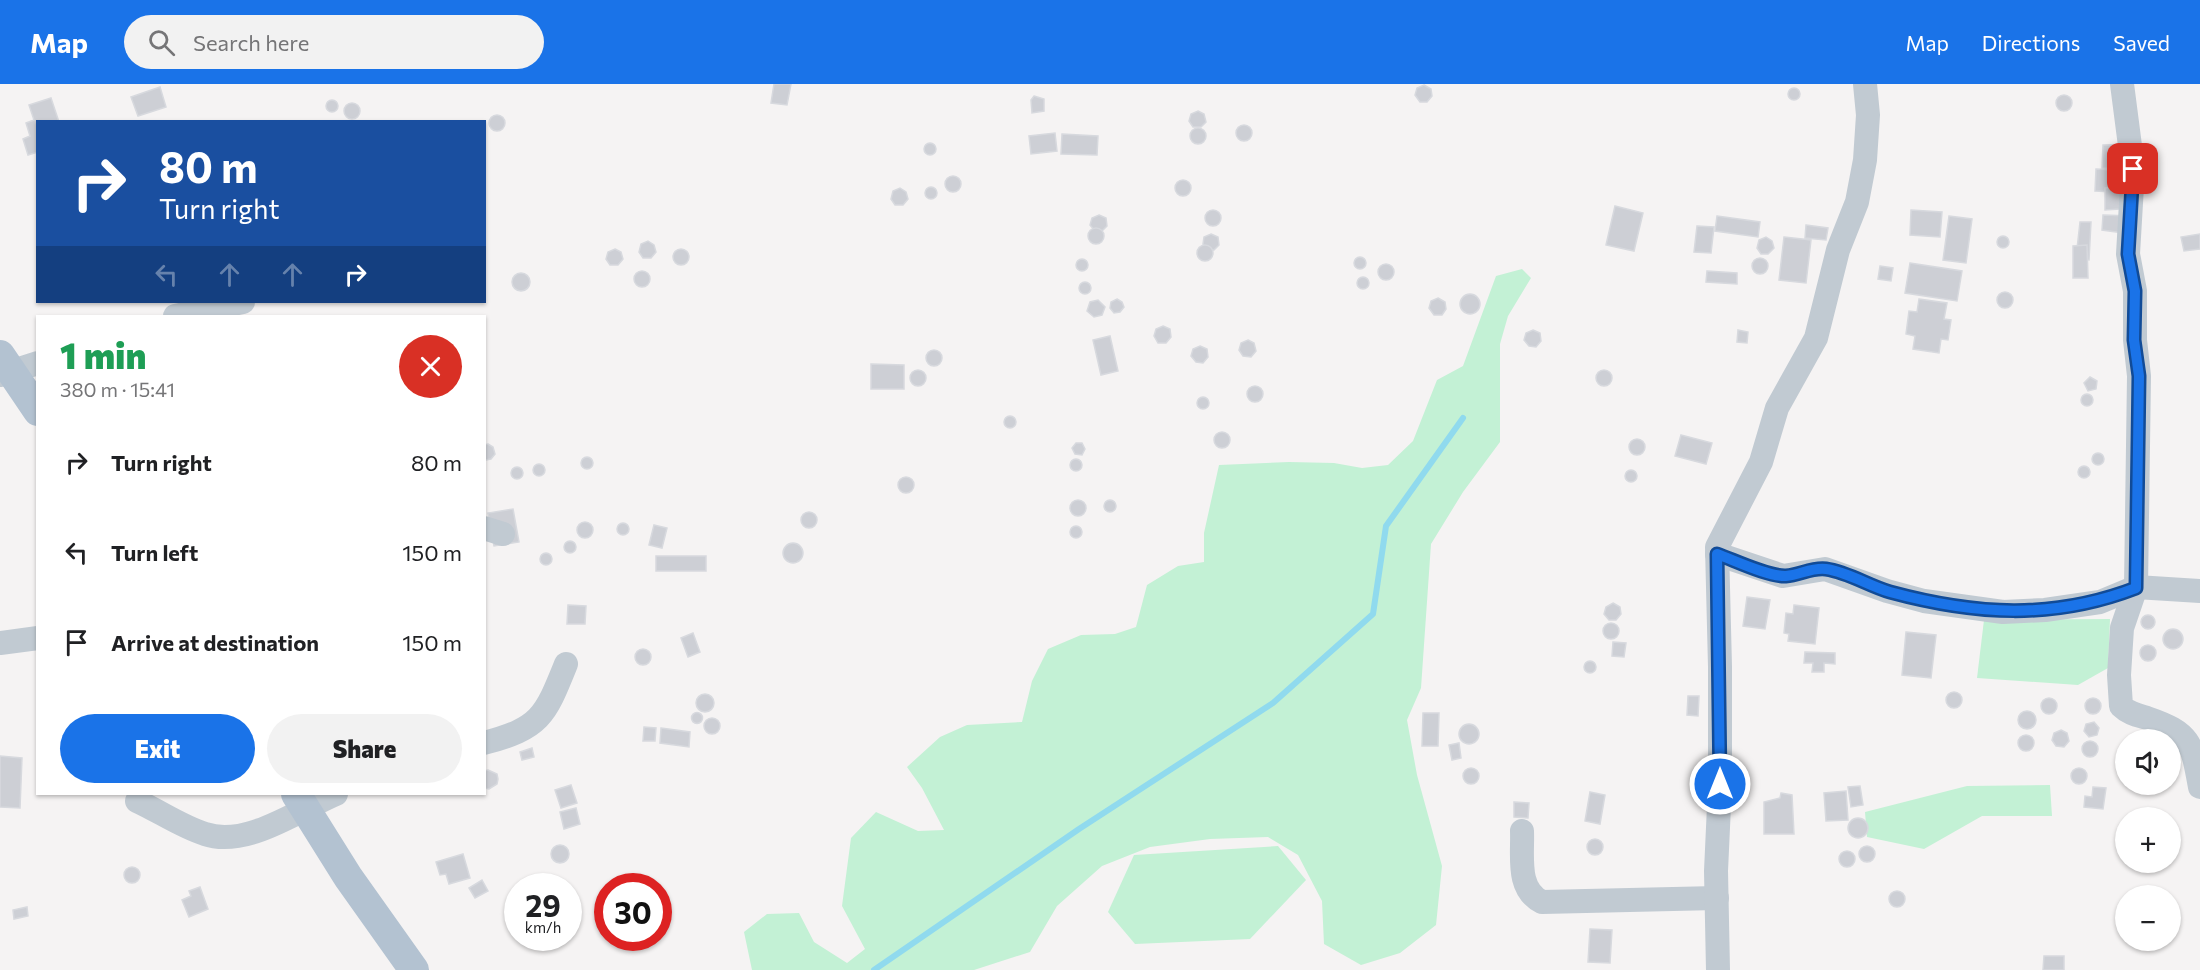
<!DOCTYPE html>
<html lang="en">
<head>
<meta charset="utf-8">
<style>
	:root { --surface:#fff; --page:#f2f2f2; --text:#202124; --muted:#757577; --accent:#1a73e8 }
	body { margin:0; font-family:Commissioner,sans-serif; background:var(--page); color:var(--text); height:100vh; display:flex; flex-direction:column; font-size:22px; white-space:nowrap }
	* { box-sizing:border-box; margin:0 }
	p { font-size:20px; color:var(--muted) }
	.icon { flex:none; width:33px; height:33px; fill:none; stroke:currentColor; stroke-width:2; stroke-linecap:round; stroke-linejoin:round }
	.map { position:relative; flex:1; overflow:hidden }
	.details { position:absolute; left:36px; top:231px; width:450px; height:480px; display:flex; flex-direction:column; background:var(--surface); border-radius:0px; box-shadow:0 2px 4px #0004 }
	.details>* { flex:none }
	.banner { position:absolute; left:36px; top:36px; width:450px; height:183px; border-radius:0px; box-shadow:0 2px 4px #0004; background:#1a4fa0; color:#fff; overflow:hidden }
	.fabs { position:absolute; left:2115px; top:645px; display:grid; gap:12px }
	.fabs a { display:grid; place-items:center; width:66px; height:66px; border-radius:50%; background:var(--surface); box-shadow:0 2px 4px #0004; font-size:30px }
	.speed { position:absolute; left:504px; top:789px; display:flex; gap:12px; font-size:30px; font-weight:700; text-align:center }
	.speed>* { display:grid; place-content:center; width:78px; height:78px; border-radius:50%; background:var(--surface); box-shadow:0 2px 4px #0004; line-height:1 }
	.speed small { font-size:15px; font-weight:400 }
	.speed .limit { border:9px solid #d22; background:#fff; color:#111 }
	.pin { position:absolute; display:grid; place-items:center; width:51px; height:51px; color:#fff; margin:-26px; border-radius:12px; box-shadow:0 3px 9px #0006 }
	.me { position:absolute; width:66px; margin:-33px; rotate:0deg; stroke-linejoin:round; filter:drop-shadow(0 0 4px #0008) }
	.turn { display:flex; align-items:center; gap:21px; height:126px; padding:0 24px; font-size:27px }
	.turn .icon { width:78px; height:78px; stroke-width:2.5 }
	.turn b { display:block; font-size:42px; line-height:51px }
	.lanes { display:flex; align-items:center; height:57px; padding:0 24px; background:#0003; justify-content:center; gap:30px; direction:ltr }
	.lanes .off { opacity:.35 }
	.round { display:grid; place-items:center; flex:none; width:63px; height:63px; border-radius:32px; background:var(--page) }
	.headline { display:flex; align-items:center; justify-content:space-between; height:102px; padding:0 24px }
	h1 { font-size:36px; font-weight:800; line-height:45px; color:#1e9e55 }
	.action { display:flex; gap:12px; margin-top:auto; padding:12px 24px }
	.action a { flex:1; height:69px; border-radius:36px; background:var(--accent); color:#fff; font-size:24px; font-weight:800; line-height:69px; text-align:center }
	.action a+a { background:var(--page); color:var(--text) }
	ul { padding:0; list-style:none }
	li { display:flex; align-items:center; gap:18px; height:90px; padding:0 24px }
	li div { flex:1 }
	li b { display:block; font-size:22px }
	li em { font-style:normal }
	header { display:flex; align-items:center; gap:36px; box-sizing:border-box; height:84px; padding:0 30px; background:var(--accent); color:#fff }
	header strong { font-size:28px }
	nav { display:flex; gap:33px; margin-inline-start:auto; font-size:21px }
	.search { width:420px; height:54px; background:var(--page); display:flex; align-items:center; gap:15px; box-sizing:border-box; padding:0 21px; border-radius:33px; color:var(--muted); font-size:22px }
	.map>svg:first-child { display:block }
</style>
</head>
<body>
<header>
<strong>Map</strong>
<div class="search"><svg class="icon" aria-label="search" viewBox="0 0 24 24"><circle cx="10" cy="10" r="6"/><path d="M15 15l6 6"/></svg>Search here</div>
<nav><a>Map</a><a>Directions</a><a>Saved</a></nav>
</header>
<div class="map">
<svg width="2200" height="886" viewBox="0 0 2200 886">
	<rect width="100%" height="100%" fill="#f5f3f3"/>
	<g fill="#c3f1d5">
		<polygon points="1522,185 1531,194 1508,232 1500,260 1500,358 1463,408 1431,460 1421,604 1407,636 1417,691 1442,782 1436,841 1400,869 1361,881 1324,860 1322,817 1298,771 1268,753 1210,755 1150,763 1102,782 1057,822 1030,868 974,886 752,886 744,848 767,830 799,829 814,858 847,879 865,865 842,822 851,754 876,728 918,747 944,746 922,704 907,683 940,653 967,641 1022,638 1032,597 1048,565 1081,551 1115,550 1136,543 1147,501 1178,482 1204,478 1204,449 1219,381 1289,378 1334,379 1362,384 1388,381 1413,357 1437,296 1463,282 1496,192"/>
		<polygon points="2110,535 2108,584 2078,601 1977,594 1984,536"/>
		<polygon points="2050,701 2052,732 1982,732 1924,765 1867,753 1865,728 1967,702"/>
		<polygon points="1278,762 1306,796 1250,855 1135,860 1108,828 1134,771"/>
	</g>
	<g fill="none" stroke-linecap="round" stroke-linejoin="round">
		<polyline stroke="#90daee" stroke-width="6" points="874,886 1079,745 1273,619 1373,530 1386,442 1463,334"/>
	</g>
	<g fill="#cdcfd5" stroke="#d7d9de" stroke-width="1.5">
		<polygon points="774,0 791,0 787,21 771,19"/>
		<polygon points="1424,1 1431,5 1432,12 1427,18 1420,18 1415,11 1417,4"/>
		<polygon points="160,3 166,23 138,32 131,13"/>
		<circle cx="1794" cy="10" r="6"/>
		<circle cx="2064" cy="19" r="8"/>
		<polygon points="1034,12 1044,15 1044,27 1032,29 1031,16"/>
		<polygon points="51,14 59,38 38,38 38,68 28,71 23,55 30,52 26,39 34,36 29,21"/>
		<circle cx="332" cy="22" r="6"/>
		<circle cx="352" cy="27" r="8"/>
		<polygon points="1198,27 1204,30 1206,38 1201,43 1193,43 1189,37 1191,30"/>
		<circle cx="497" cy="39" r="8"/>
		<circle cx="1244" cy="49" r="8"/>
		<circle cx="1198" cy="52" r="8"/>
		<polygon points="1055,49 1057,67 1031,70 1029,52"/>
		<polygon points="1062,50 1098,52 1097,71 1061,70"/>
		<circle cx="930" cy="65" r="6"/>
		<polygon points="2137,60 2137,91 2120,92 2118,85 2102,84 2103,61"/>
		<polygon points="2096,85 2131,87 2129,120 2114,119 2114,108 2095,107"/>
		<circle cx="953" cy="100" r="8"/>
		<circle cx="1183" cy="104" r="8"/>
		<polygon points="2137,102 2120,125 2105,126 2105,104"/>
		<circle cx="931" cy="109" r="6"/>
		<polygon points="900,104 906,108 908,115 903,121 895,121 891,115 893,107"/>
		<polygon points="1615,122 1643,129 1634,167 1606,161"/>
		<polygon points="1911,126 1942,128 1940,153 1910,151"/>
		<circle cx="1213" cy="134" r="8"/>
		<polygon points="1099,131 1106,134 1107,142 1102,147 1095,147 1090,141 1092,134"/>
		<polygon points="2103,131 2131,132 2130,150 2102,146"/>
		<polygon points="1717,132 1760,138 1758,153 1715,147"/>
		<polygon points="1949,132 1972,135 1966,179 1943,176"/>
		<polygon points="2080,138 2091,138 2089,176 2076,174"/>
		<polygon points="1806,141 1828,144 1826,156 1805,154"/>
		<polygon points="1697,142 1714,143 1711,169 1694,168"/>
		<circle cx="1096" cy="152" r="8"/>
		<polygon points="1211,150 1218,153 1219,161 1214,166 1207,166 1203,160 1204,153"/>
		<polygon points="2200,150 2200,165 2184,167 2181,153"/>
		<circle cx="2003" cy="158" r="6"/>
		<polygon points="1766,153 1772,157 1774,164 1768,170 1761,170 1757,164 1759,156"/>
		<polygon points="1784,153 1811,156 1806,199 1779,196"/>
		<polygon points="648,157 654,161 656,168 651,174 643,174 639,168 641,160"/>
		<polygon points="2087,161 2088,194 2073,194 2073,162"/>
		<circle cx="1205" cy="169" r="8"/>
		<polygon points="615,165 621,168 623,175 618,181 610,181 606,175 608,168"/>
		<circle cx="681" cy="173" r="8"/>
		<circle cx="1360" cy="179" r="6"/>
		<circle cx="1760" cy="182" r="8"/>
		<circle cx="1082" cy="181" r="6"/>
		<polygon points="1910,179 1962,187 1957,217 1905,209"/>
		<circle cx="1386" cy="188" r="8"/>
		<polygon points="1880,182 1893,184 1891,197 1878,195"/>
		<polygon points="1707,187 1737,189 1737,200 1706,198"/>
		<circle cx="642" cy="195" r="8"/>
		<circle cx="521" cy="198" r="9"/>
		<circle cx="1363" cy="199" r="6"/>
		<circle cx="1085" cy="204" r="6"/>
		<circle cx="2005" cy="216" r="8"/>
		<circle cx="1470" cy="220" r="10"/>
		<polygon points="1438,214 1445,218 1446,225 1442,231 1434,231 1429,224 1431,217"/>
		<polygon points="1117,215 1122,218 1124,223 1120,228 1114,229 1110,224 1111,218"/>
		<polygon points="1919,215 1947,219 1944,235 1951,236 1948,256 1941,255 1939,269 1913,265 1915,252 1906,250 1909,227 1917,228"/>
		<polygon points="1098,216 1105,223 1102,231 1094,233 1087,227 1090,218"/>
		<polygon points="1163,242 1170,245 1171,253 1166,259 1158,259 1154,252 1156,245"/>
		<polygon points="1533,246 1540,249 1541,257 1536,263 1529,262 1524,256 1526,249"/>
		<polygon points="1738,246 1748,248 1747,259 1737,258"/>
		<polygon points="1110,252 1118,287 1101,291 1093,256"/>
		<polygon points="1248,256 1254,259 1256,267 1251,273 1243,272 1239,266 1241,259"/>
		<polygon points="1200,262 1207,265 1208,273 1203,279 1196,278 1191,272 1193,265"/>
		<circle cx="934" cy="274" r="8"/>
		<polygon points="871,280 904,281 904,305 871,305"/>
		<circle cx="1604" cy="294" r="8"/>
		<circle cx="918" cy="294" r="8"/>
		<polygon points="2090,293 2097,297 2096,305 2088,307 2084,299"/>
		<circle cx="1255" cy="310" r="8"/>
		<circle cx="2087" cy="316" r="6"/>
		<circle cx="1203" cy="319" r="6"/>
		<circle cx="1010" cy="338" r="6"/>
		<circle cx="1222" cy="356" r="8"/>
		<polygon points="1681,351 1712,359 1706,380 1675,372"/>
		<circle cx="1637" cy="363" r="8"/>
		<polygon points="1076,359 1082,359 1085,365 1082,371 1075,370 1072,364"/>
		<polygon points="488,360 493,363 495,370 491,375 485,376 484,361"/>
		<circle cx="2098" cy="375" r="6"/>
		<circle cx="587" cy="379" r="6"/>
		<circle cx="1076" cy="381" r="6"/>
		<circle cx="539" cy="386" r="6"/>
		<circle cx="2084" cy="388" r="6"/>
		<circle cx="517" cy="389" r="6"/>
		<circle cx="1631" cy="392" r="6"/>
		<circle cx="906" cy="401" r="8"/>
		<circle cx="1110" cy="422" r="6"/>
		<circle cx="1078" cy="424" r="8"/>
		<polygon points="513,425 519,458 494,462 488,429"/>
		<circle cx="809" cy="436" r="8"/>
		<circle cx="585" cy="446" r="8"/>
		<circle cx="623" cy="445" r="6"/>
		<polygon points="654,441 667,444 662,464 649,461"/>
		<circle cx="1076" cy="448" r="6"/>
		<circle cx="570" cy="463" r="6"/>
		<circle cx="793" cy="469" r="10"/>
		<circle cx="546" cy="475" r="6"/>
		<rect x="656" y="472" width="50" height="15"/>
		<polygon points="1747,513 1770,516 1765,545 1743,542"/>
		<polygon points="1613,519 1620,523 1621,530 1616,536 1609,536 1604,530 1606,523"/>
		<polygon points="568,521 586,522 585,540 567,540"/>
		<polygon points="1794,521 1819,524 1815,560 1788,557 1789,550 1784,549 1786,529 1793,530"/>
		<circle cx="2148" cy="538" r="7"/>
		<circle cx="1611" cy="547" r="8"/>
		<circle cx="2173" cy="555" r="10"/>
		<polygon points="1906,548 1936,551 1931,594 1902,591"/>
		<polygon points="693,549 700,568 688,573 681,554"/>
		<polygon points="1613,558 1626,559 1624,573 1612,572"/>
		<circle cx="2148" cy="569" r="8"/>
		<circle cx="643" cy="573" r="8"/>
		<polygon points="1805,568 1835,569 1835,580 1824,579 1824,588 1812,588 1813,579 1804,579"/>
		<circle cx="1590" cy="583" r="6"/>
		<circle cx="1954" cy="616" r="8"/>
		<circle cx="705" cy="619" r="9"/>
		<polygon points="1688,612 1699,612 1698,632 1687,631"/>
		<circle cx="2093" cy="622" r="8"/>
		<circle cx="2049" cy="622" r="8"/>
		<circle cx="2027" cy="636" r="9"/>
		<circle cx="697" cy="634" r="5.5"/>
		<polygon points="1423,629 1439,629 1438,662 1422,662"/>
		<circle cx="712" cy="642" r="8"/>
		<polygon points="2094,638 2099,644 2097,651 2089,653 2084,647 2086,640"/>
		<circle cx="1469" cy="650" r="10"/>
		<polygon points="644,643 656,644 655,657 643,657"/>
		<polygon points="661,644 690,648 689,663 660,659"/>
		<polygon points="2061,646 2067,649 2069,657 2064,663 2056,662 2052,656 2054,649"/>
		<circle cx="2026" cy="659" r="8"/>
		<circle cx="2090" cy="665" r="8"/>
		<polygon points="1459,659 1461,674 1452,676 1449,661"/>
		<polygon points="532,664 534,673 522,676 520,668"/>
		<polygon points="0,672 22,674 20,724 0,723"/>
		<circle cx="2079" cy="692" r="8"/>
		<circle cx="1471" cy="692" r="8"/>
		<polygon points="488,686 497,690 498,695 497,700 489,705 484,704 484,687"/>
		<polygon points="571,701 577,719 561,724 555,706"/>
		<polygon points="1860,702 1863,721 1851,723 1848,703"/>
		<polygon points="2093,703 2106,704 2103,725 2084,723 2085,712 2092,713"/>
		<polygon points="1846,707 1848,736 1826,737 1824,709"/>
		<polygon points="1590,708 1605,711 1600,740 1585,737"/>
		<polygon points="1781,709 1792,711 1794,750 1764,750 1764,718 1780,714"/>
		<polygon points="1514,718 1529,719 1528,734 1514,733"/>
		<polygon points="576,724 580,740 564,745 560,728"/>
		<circle cx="1858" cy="744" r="10"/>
		<circle cx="1595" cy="763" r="8"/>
		<circle cx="560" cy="770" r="9"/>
		<circle cx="1867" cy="770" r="8"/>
		<circle cx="1847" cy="775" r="8"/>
		<polygon points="463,770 470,794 449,800 446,790 440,791 436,778"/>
		<circle cx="132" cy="791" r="8"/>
		<polygon points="482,796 488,807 475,814 469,804"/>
		<polygon points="200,803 208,825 189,833 182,816 191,812 189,807"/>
		<circle cx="1897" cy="815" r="8"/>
		<polygon points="27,823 28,832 14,835 13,826"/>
		<polygon points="1590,845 1612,846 1610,879 1588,878"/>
		<polygon points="2044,872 2064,872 2064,886 2043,886"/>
	</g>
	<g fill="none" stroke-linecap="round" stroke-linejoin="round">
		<g stroke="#c1cad2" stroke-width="24">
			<path d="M 2122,0 L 2133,85 L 2128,170 L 2135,207 L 2135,256 L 2139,292 L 2136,503 L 2122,544 L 2119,591 L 2121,622 C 2128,629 2137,631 2147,634 C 2191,649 2192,659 2200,703"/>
			<polyline points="175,232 243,218"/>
			<polyline points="0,291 38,279"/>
			<polyline points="484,444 503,450"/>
			<polyline points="1717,470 1783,492 1825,485 1887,507 1924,517 2003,528 2045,526 2100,518 2136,503 2200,507"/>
			<polyline points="0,559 38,554"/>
			<path d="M 484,659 C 541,644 545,632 566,580"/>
			<path d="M 137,717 C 159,727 182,743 205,750 C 247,764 298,726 336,710"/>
			<path d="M 1522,747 C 1523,772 1516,805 1542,818 L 1717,814"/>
			<polyline points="1718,886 1716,787 1720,700 1720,583 1717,463 1761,378 1777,324 1816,254 1838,166 1857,118 1865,76 1868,31 1865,0"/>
		</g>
		<g stroke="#b3c2d1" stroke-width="30">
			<polyline points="0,271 38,327"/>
			<polyline points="296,710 348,793 414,886"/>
		</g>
	</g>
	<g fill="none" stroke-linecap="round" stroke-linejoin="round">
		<g stroke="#114b97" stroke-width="15">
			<path id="route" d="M 1720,700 L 1717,470 C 1734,476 1769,493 1786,492 C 1800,491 1812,483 1826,485 C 1848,488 1869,502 1890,508 C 1975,531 2053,536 2136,504 L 2139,292 L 2134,256 L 2135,207 L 2128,170 L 2133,85"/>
		</g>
		<use href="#route" stroke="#1a73e8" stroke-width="10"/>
	</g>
</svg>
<div class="fabs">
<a><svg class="icon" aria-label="sound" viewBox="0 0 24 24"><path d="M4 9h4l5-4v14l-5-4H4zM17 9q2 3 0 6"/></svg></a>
<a>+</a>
<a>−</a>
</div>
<div class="speed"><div>29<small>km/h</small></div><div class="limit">30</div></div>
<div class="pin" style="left:2133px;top:85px;background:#d93025"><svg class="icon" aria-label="arrive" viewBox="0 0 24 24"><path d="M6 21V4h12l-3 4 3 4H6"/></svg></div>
<svg class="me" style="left:1720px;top:700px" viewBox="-20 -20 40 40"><circle r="17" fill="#1a73e8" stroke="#fff" stroke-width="3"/><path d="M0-11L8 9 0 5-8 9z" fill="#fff"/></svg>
<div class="banner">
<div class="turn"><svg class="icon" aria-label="right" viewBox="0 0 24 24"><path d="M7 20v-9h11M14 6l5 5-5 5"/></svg><div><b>80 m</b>Turn right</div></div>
<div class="lanes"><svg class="icon off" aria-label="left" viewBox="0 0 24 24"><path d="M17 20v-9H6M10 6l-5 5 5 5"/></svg><svg class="icon off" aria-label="ahead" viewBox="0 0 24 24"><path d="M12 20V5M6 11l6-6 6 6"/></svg><svg class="icon off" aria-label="ahead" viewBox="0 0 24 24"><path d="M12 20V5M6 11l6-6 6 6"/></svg><svg class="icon" aria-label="right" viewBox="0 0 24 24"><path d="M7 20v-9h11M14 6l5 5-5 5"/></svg></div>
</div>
<section class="details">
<div class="headline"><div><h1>1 min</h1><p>380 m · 15:41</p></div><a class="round" style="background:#d93025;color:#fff"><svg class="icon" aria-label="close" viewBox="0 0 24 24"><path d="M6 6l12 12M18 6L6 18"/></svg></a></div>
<ul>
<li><svg class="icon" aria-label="right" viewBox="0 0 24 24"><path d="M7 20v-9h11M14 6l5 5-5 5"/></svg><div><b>Turn right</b></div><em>80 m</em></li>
<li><svg class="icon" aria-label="left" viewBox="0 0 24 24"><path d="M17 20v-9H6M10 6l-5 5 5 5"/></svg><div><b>Turn left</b></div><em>150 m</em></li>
<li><svg class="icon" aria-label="arrive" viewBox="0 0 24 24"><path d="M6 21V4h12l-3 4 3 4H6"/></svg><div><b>Arrive at destination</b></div><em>150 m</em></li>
</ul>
<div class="action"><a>Exit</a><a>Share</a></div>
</section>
</div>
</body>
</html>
